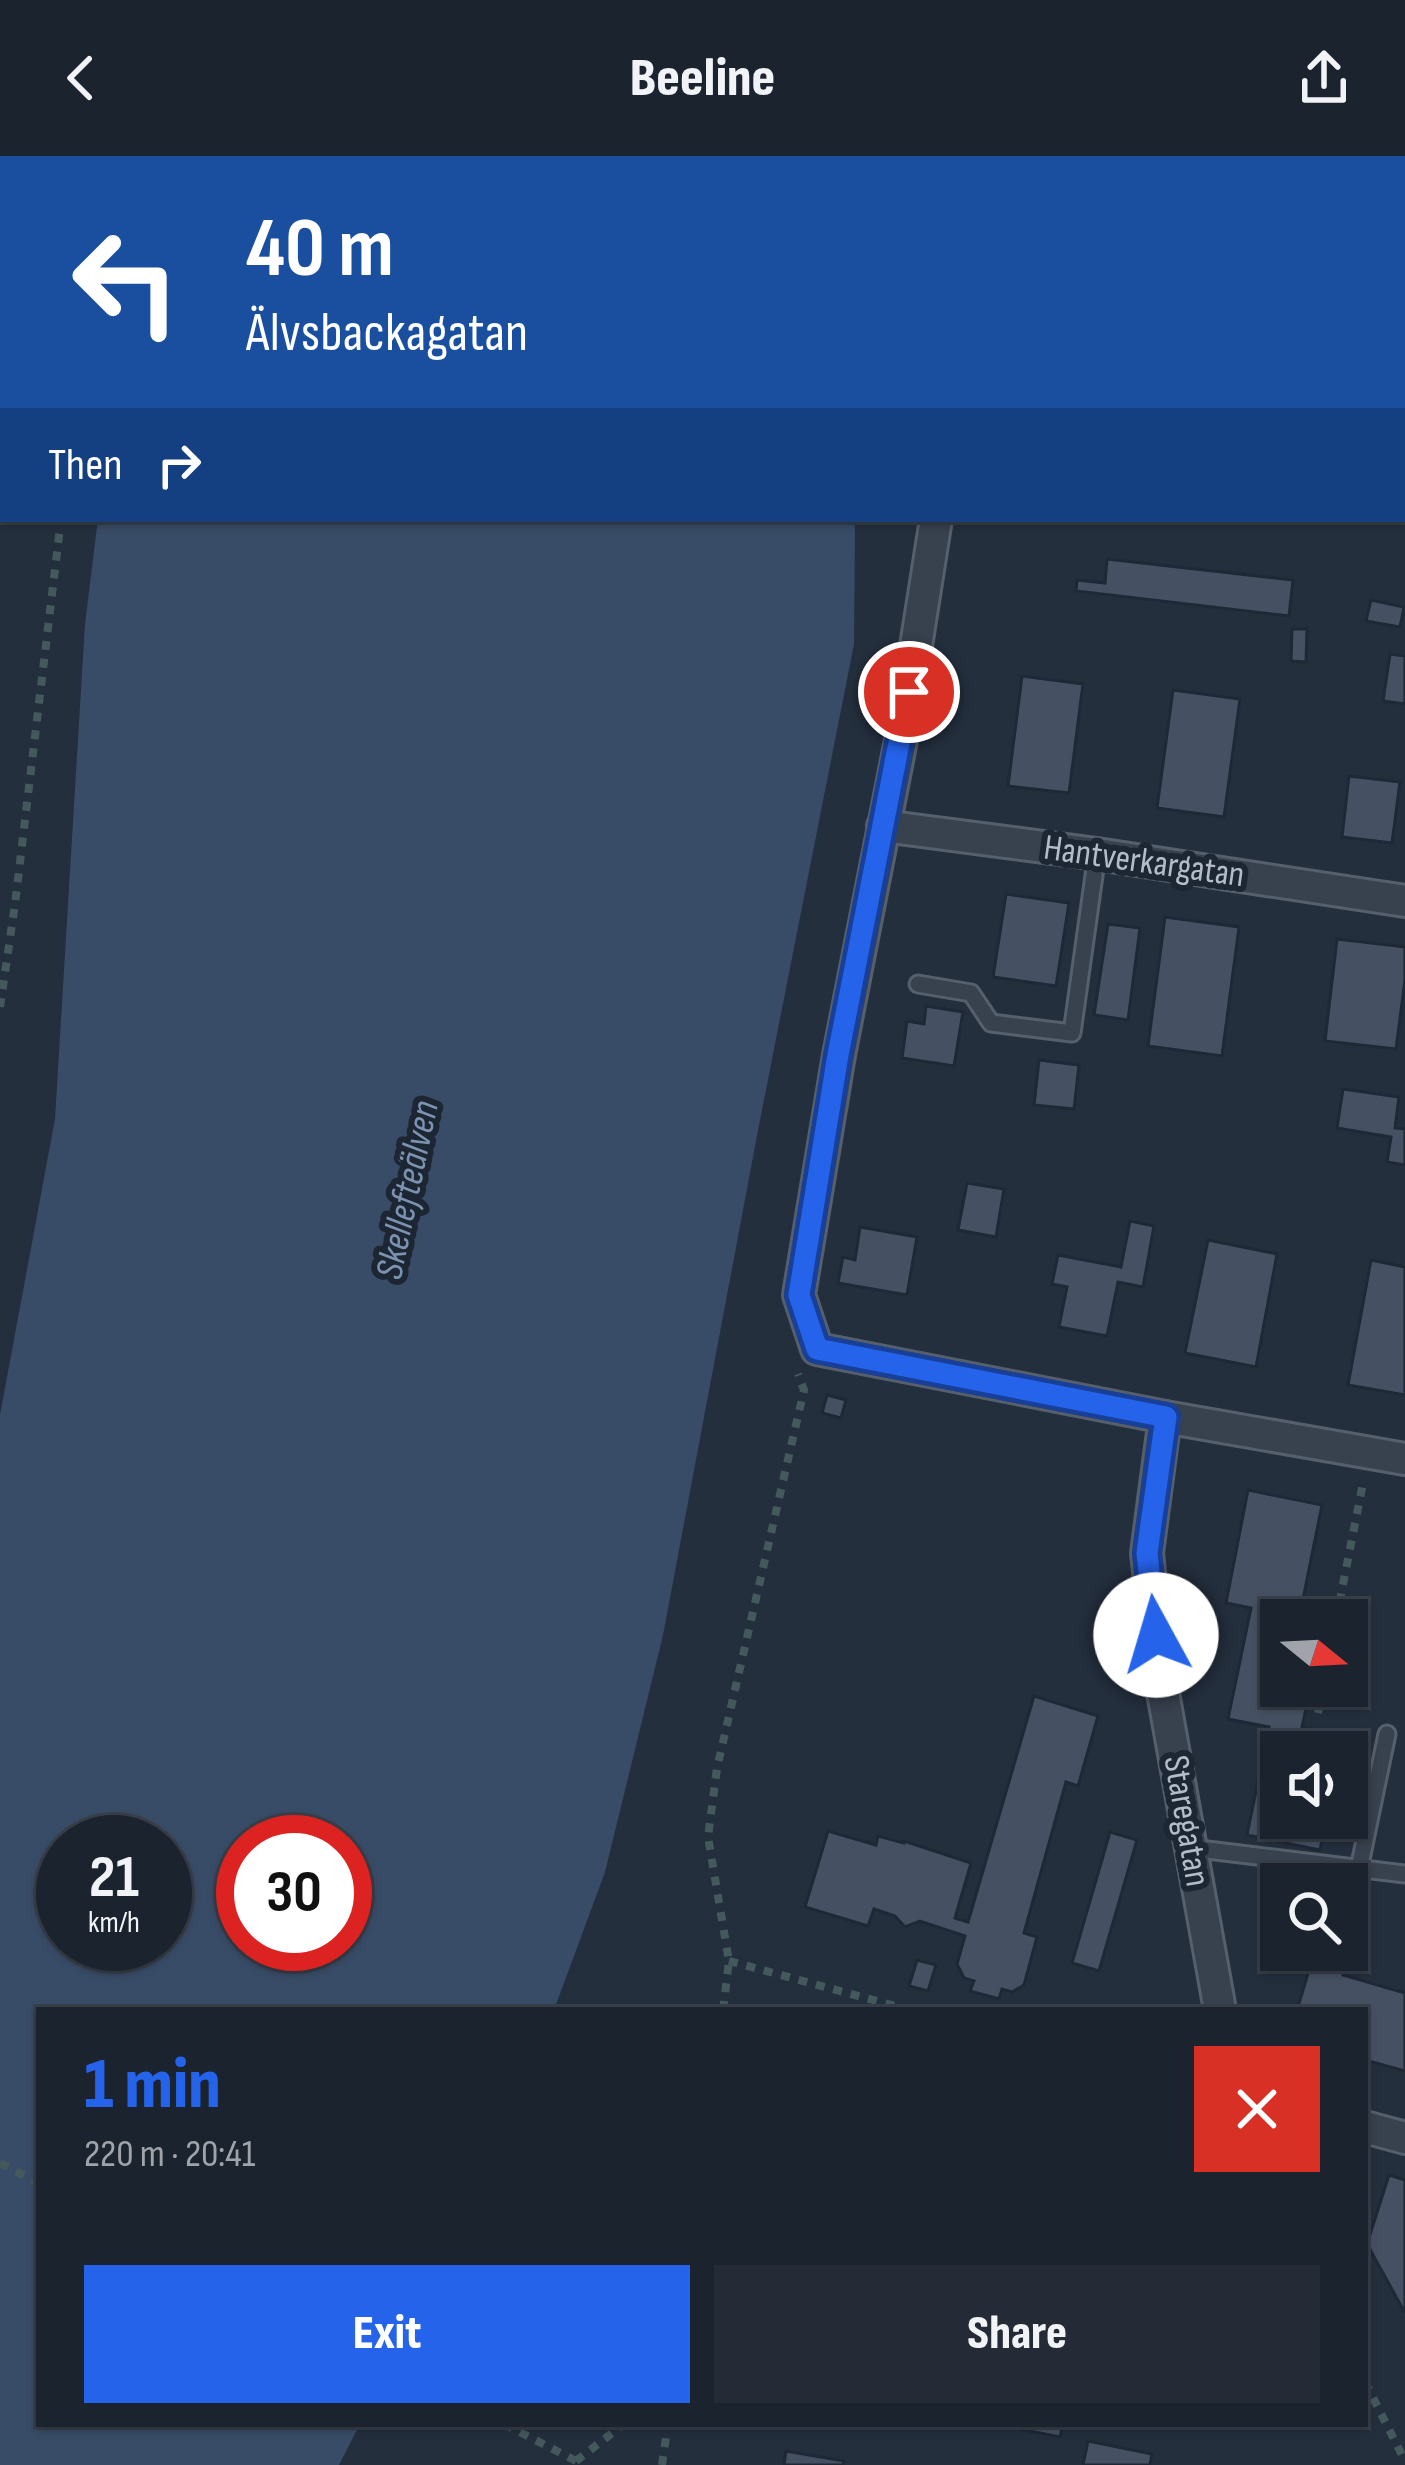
<!DOCTYPE html>
<html lang="en">
<head>
<meta charset="utf-8">
<style>
	:root { --surface:#1b232e; --page:#242b36; --text:#f1f3f6; --muted:#a0a4aa; --line:#39404a; --accent:#2563eb }
	body { margin:0; font-family:"Sofia Sans Condensed",sans-serif; background:var(--page); color:var(--text); height:100vh; display:flex; flex-direction:column; font-size:45px; white-space:nowrap }
	* { box-sizing:border-box; margin:0 }
	p { font-size:39px; color:var(--muted) }
	.icon { flex:none; width:66px; height:66px; fill:none; stroke:currentColor; stroke-width:2; stroke-linecap:round; stroke-linejoin:round }
	.map { position:relative; flex:1; overflow:hidden }
	.drawer { position:absolute; left:36px; top:1851px; width:1332px; height:420px; display:flex; flex-direction:column; background:var(--surface); border-radius:0px; box-shadow:0 3px 9px #0004,0 0 0 3px var(--line) }
	.drawer>* { flex:none }
	.hud { position:absolute; left:0px; top:0px; width:1407px; height:366px; box-shadow:0 3px 9px #0004,0 0 0 3px var(--line); background:#1a4fa0; color:#fff; overflow:hidden }
	.needle { width:78px; rotate:108deg }
	.controls { position:absolute; left:1260px; top:1443px; display:grid; gap:24px }
	.controls a { display:grid; place-items:center; width:108px; height:108px; border-radius:0px; background:var(--surface); box-shadow:0 3px 9px #0004,0 0 0 3px var(--line); font-size:60px }
	.speed { position:absolute; left:36px; top:1659px; display:flex; gap:24px; font-size:60px; font-weight:700; text-align:center }
	.speed>* { display:grid; place-content:center; width:156px; height:156px; border-radius:50%; background:var(--surface); box-shadow:0 3px 9px #0004,0 0 0 3px var(--line); line-height:1 }
	.speed small { font-size:30px; font-weight:400 }
	.speed .limit { border:18px solid #d22; background:#fff; color:#111 }
	.pin { position:absolute; display:grid; place-items:center; width:102px; height:102px; color:#fff; margin:-51px; border:6px solid #fff; border-radius:50%; box-shadow:0 3px 12px #0007 }
	.me { position:absolute; width:132px; margin:-66px; rotate:354deg; stroke-linejoin:round; filter:drop-shadow(0 0 9px #0008) }
	.turn { display:flex; align-items:center; gap:42px; height:252px; padding:0 48px; font-size:54px }
	.turn .icon { width:156px; height:156px; stroke-width:2.5 }
	.turn b { display:block; font-size:84px; line-height:102px }
	.then { display:flex; align-items:center; height:114px; padding:0 48px; background:#0003; gap:24px; font-size:45px }
	.round { display:grid; place-items:center; flex:none; width:126px; height:126px; border-radius:0px; background:var(--page) }
	.head { display:flex; align-items:center; justify-content:space-between; height:204px; padding:0 48px }
	h1 { font-size:72px; font-weight:800; line-height:90px; color:var(--accent) }
	.cta { display:flex; gap:24px; margin-top:auto; padding:24px 48px }
	.cta a { flex:1; height:138px; border-radius:0px; background:var(--accent); color:#fff; font-size:48px; font-weight:800; line-height:138px; text-align:center }
	.cta a+a { background:var(--page); color:var(--text) }
	header { display:flex; justify-content:space-between; align-items:center; height:156px; padding:0 48px; background:var(--surface); font-size:54px; font-weight:800 }
	.map>svg:first-child { display:block }
</style>
</head>
<body>
<header><svg class="icon" aria-label="back" viewBox="0 0 24 24"><path d="M15 5l-7 7 7 7"/></svg>Beeline<svg class="icon" aria-label="share" viewBox="0 0 24 24"><path d="M12 15V3M7 8l5-5 5 5M5 13v7h14v-7"/></svg></header>
<div class="map">
<svg width="1405" height="2309" viewBox="0 0 1405 2309">
	<rect width="100%" height="100%" fill="#242f3e"/>
	<g fill="#394c67" fill-rule="evenodd">
		<rect x="136" y="0" width="719" height="3"/>
		<path d="M 98,363 L 855,363 L 854,488 L 759,969 L 663,1479 L 605,1716 L 554,1854 L 39,1854 L 39,2268 L 360,2268 L 339,2309 L 0,2309 L 0,1259 L 55,963 L 85,468 ZM 63,1686 L 165,1686 L 165,1788 L 63,1788 ZM 243,1686 L 345,1686 L 345,1788 L 243,1788 Z"/>
	</g>
	<g fill="#455162" stroke="#1f2835" stroke-width="3">
		<polygon points="1107,403 1293,424 1289,460 1076,435 1077,424 1105,427"/>
		<polygon points="1371,444 1404,451 1400,471 1366,465"/>
		<polygon points="1292,473 1307,473 1306,506 1291,505"/>
		<polygon points="1390,498 1405,500 1405,548 1383,545"/>
		<polygon points="1022,520 1083,528 1069,637 1008,630"/>
		<polygon points="1173,534 1240,543 1224,661 1157,652"/>
		<polygon points="1349,620 1400,626 1392,687 1342,681"/>
		<polygon points="1006,738 1069,747 1056,830 993,821"/>
		<polygon points="1165,761 1239,771 1222,900 1148,890"/>
		<polygon points="1108,768 1140,772 1128,864 1094,859"/>
		<polygon points="1337,783 1405,791 1405,824 1396,893 1325,885"/>
		<polygon points="926,850 963,856 954,910 902,902 907,865 924,868"/>
		<polygon points="1039,904 1079,909 1074,953 1034,949"/>
		<polygon points="1343,933 1399,941 1395,972 1405,973 1405,1009 1387,1006 1391,981 1337,972"/>
		<polygon points="967,1027 1004,1033 996,1081 958,1074"/>
		<polygon points="1130,1065 1154,1070 1143,1131 1118,1126 1107,1180 1059,1171 1067,1131 1052,1128 1058,1099 1121,1111"/>
		<polygon points="860,1071 917,1081 907,1139 838,1127 843,1101 855,1104"/>
		<polygon points="1208,1084 1277,1098 1256,1211 1185,1197"/>
		<polygon points="1371,1104 1405,1111 1405,1239 1348,1229"/>
		<polygon points="827,1239 846,1244 841,1262 822,1257"/>
		<polygon points="1248,1334 1322,1349 1300,1458 1324,1464 1281,1464 1281,1530 1311,1530 1302,1571 1342,1579 1339,1596 1281,1596 1281,1662 1326,1662 1320,1694 1247,1679 1269,1571 1228,1563 1251,1452 1226,1447"/>
		<polygon points="1034,1540 1098,1560 1078,1630 1066,1626 1024,1777 1037,1781 1024,1829 1012,1836 1002,1833 999,1843 970,1835 974,1825 964,1822 957,1808 965,1780 920,1765 905,1771 895,1760 874,1753 868,1770 805,1751 828,1675 876,1689 878,1680 904,1687 904,1685 971,1707 955,1762 968,1766"/>
		<polygon points="1110,1676 1137,1684 1099,1815 1072,1807"/>
		<polygon points="1347,1760 1359,1764 1343,1819 1405,1837 1405,1915 1365,1904 1365,1854 1297,1854 1315,1794 1347,1794"/>
		<polygon points="917,1804 936,1809 928,1835 909,1830"/>
		<polygon points="1389,2019 1405,2024 1405,2157 1367,2088"/>
		<polygon points="994,2268 1063,2268 1060,2281"/>
		<polygon points="1088,2285 1152,2298 1150,2309 1083,2309"/>
		<polygon points="786,2295 844,2305 843,2309 784,2309"/>
	</g>
	<g fill="none" stroke-linecap="round" stroke-linejoin="round">
		<g stroke="#565f6c" stroke-width="21">
			<g id="service">
				<polyline points="918,828 971,837 991,867 1072,877 1097,698"/>
				<polyline points="1191,1692 1405,1718"/>
				<polyline points="1359,1713 1387,1578"/>
			</g>
		</g>
		<g stroke="#565f6c" stroke-width="36">
			<g id="minor">
				<polyline points="888,3 888,0"/>
				<polyline points="1404,223 1405,223"/>
				<polyline points="936,363 902,579 839,899 799,1139 817,1193 1165,1261 1405,1303"/>
				<polyline points="883,670 1097,698 1405,745"/>
				<polyline points="1165,1261 1147,1397 1160,1520 1220,1854"/>
				<polyline points="1365,1971 1405,1982"/>
			</g>
		</g>
		<g stroke="#44595c" stroke-width="8" stroke-dasharray="9 9" stroke-linecap="butt">
			<polyline points="68,0 68,3"/>
			<polyline points="103,3 103,0"/>
			<polyline points="695,3 695,0"/>
			<polyline points="0,851 15,748 61,363"/>
			<polyline points="1336,1464 1363,1327"/>
			<polyline points="1318,1557 1323,1530"/>
			<polyline points="729,1805 910,1854"/>
			<polyline points="723,1854 729,1805 708,1681 717,1612 804,1234 798,1218"/>
			<polyline points="0,2007 39,2027"/>
			<polyline points="1365,2226 1405,2305"/>
			<polyline points="504,2268 584,2309"/>
			<polyline points="576,2305 624,2268"/>
			<polyline points="662,2309 668,2268"/>
		</g>
		<use href="#service" stroke="#38414e" stroke-width="15"/>
		<use href="#minor" stroke="#38414e" stroke-width="30"/>
	</g>
	<g fill="none" stroke-linecap="round" stroke-linejoin="round">
		<g stroke="#184099" stroke-width="30">
			<polyline id="route" points="909,536 838,899 799,1139 817,1193 1166,1261 1147,1397 1156,1479"/>
		</g>
		<use href="#route" stroke="#2563eb" stroke-width="21"/>
	</g>
	<g text-anchor="middle" dominant-baseline="central" stroke-width="12" stroke-linejoin="round" paint-order="stroke">
		<g font-size="36" fill="#b4bcc9" stroke="#1d2633">
			<text transform="translate(1144 706) rotate(8)">Hantverkargatan</text>
			<text transform="translate(1186 1665) rotate(80)">Staregatan</text>
		</g>
		<g font-size="39" font-style="italic" fill="#7c92b1" stroke="#1d2633">
			<text transform="translate(408 1034) rotate(-78)">Skellefteälven</text>
		</g>
	</g>
</svg>
<div class="controls">
<a><svg class="needle" viewBox="-14 -14 28 28"><path d="M0-13l5 13h-10z" fill="#e53935"/><path d="M0 13l5-13h-10z" fill="#a0a4aa"/></svg></a>
<a><svg class="icon" aria-label="sound" viewBox="0 0 24 24"><path d="M4 9h4l5-4v14l-5-4H4zM17 9q2 3 0 6"/></svg></a>
<a><svg class="icon" aria-label="search" viewBox="0 0 24 24"><circle cx="10" cy="10" r="6"/><path d="M15 15l6 6"/></svg></a>
</div>
<div class="speed"><div>21<small>km/h</small></div><div class="limit">30</div></div>
<div class="pin" style="left:909px;top:536px;background:#d93025"><svg class="icon" aria-label="arrive" viewBox="0 0 24 24"><path d="M6 21V4h12l-3 4 3 4H6"/></svg></div>
<svg class="me" style="left:1156px;top:1479px" viewBox="-20 -20 40 40"><circle r="19" fill="#fff"/><path d="M0-13L10 11 0 6-10 11z" fill="#2563eb"/></svg>
<div class="hud">
<div class="turn"><svg class="icon" aria-label="left" viewBox="0 0 24 24"><path d="M17 20v-9H6M10 6l-5 5 5 5"/></svg><div><b>40 m</b>Älvsbackagatan</div></div>
<div class="then">Then<svg class="icon" aria-label="right" viewBox="0 0 24 24"><path d="M7 20v-9h11M14 6l5 5-5 5"/></svg></div>
</div>
<section class="drawer">
<div class="head"><div><h1>1 min</h1><p>220 m · 20:41</p></div><a class="round" style="background:#d93025;color:#fff"><svg class="icon" aria-label="close" viewBox="0 0 24 24"><path d="M6 6l12 12M18 6L6 18"/></svg></a></div>
<div class="cta"><a>Exit</a><a>Share</a></div>
</section>
</div>
</body>
</html>
